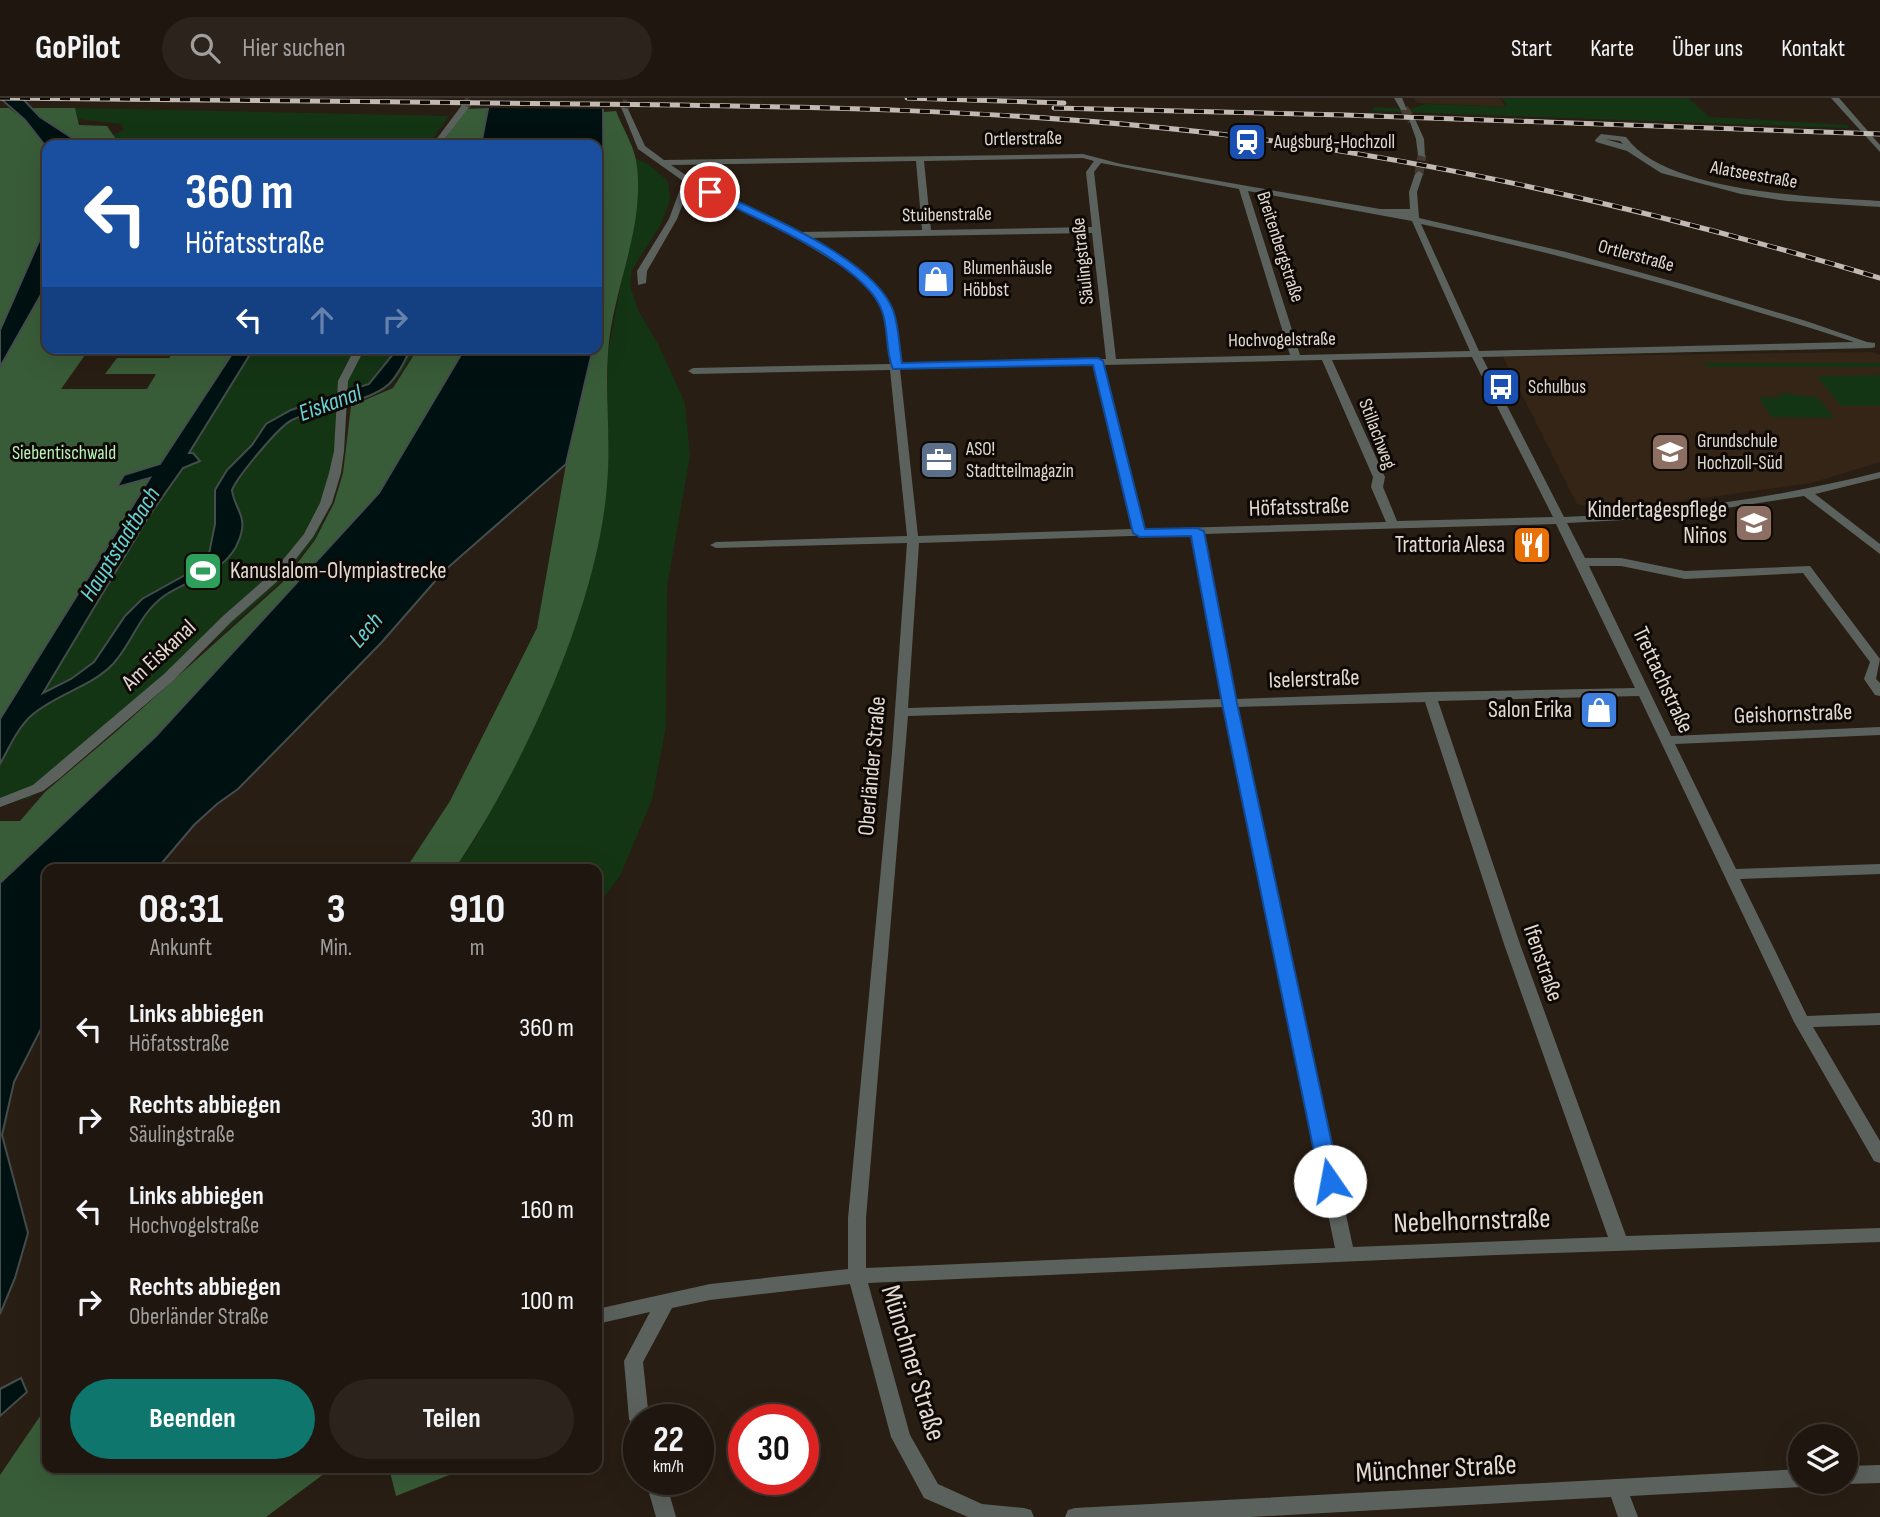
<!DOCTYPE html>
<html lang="de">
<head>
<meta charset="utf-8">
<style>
	:root { --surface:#1f160f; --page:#2c231d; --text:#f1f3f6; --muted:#a19f9e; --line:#3c352f; --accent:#0f766e }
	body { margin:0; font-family:"Sofia Sans Condensed",sans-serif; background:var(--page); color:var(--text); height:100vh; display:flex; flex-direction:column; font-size:26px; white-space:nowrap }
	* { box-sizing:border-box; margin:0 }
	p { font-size:23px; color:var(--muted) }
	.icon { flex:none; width:38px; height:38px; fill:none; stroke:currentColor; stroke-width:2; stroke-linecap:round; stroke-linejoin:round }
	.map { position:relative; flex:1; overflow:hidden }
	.side { position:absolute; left:42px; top:766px; width:560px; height:609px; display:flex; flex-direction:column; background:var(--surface); border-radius:14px; box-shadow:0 7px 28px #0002,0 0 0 2px var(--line) }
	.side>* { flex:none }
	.top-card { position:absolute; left:42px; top:42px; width:560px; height:214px; border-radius:14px; box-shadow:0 7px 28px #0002,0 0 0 2px var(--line); background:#1a4fa0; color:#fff; overflow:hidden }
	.fabs { position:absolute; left:1788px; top:1326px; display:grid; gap:14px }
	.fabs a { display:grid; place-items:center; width:70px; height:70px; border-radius:50%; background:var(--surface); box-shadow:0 7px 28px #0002,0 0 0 2px var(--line); font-size:35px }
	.speed { position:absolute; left:623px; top:1306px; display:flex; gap:14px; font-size:35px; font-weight:700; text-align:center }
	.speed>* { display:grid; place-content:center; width:91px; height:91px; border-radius:50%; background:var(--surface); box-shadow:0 7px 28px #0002,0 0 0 2px var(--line); line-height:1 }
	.speed small { font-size:18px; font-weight:400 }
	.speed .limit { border:10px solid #d22; background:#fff; color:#111 }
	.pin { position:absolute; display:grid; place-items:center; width:60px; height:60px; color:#fff; margin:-30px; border:4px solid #fff; border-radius:50%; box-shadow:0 2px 7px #0007 }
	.me { position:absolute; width:77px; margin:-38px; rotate:348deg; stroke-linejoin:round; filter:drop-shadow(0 0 5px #0008) }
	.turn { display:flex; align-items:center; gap:24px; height:147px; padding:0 28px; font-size:32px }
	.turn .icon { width:91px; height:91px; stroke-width:2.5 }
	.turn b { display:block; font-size:49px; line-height:60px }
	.lanes { display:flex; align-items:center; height:66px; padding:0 28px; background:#0003; justify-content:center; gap:35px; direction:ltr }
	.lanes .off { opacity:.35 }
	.eta { display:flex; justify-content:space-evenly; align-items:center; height:119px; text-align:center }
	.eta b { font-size:42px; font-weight:700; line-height:49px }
	.cta { display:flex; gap:14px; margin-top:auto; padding:14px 28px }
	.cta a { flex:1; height:80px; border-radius:42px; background:var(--accent); color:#fff; font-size:28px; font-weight:700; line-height:80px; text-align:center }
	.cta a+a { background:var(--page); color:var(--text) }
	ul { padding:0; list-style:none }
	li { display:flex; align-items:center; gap:21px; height:91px; padding:0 28px }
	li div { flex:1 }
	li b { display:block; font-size:26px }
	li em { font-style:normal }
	header { display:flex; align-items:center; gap:42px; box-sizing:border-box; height:98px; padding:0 35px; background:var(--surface); border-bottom:2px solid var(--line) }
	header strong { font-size:33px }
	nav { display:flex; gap:38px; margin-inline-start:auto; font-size:24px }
	.search { width:490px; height:63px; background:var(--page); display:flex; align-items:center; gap:18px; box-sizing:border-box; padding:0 24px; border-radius:38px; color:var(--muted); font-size:26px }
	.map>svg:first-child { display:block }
</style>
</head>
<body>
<header>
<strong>GoPilot</strong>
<div class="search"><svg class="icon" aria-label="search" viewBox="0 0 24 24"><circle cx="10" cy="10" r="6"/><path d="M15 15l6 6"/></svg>Hier suchen</div>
<nav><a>Start</a><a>Karte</a><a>Über uns</a><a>Kontakt</a></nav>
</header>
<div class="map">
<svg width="1880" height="1419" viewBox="0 0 1880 1419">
	<rect width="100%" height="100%" fill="#291e14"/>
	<g fill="#352516">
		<polygon points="1414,0 1500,0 1506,9 1417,5"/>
		<polygon points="1872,254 1880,257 1880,364 1811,385 1617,412 1577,406 1503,259"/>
	</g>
	<g fill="#143514">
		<polygon points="1502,0 1688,0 1709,19 1847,27 1849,30 1373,13 1373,9 1411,11 1426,6 1507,9"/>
		<polygon points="75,10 449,18 428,47 120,47 113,37 124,32 121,26 78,21"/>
		<polygon points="636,61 648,66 668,83 670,102 661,126 632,172 630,188 638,212 658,246 685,305 690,358 667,488 666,628 652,702 620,778 597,808 597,772 454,772 477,738 540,617 568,548 599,438 607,388 608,254 638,99"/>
		<path d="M 254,250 L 357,250 L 354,258 L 411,258 C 392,293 383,293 347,308 L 344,354 L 331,405 L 315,440 L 281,483 L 76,665 L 28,701 L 0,703 L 0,666 L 149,418 L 183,369 L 199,363 L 193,355 L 189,356 Z"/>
		<polygon points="1704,265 1880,265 1880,269 1707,269"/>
		<polygon points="1880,277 1880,308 1841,308 1817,278"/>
		<path d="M 1778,295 C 1792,295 1803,299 1817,299 L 1835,320 L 1772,319 L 1758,299 L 1780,300 Z"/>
	</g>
	<g fill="#395c38">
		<polygon points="0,10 9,10 25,22 47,50 47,125 0,232"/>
		<polygon points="32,10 75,10 79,27 107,28 120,47 83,47 40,19"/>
		<polygon points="489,10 481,47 441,47 465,11"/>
		<path d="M 616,13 C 622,29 633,46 636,62 C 647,127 612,191 608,255 C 605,299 611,343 607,387 C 598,509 522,672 454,772 L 405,772 L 450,703 L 537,530 L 566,366 L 593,250 L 597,250 L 597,232 L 604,200 L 603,14 Z"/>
		<polygon points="47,186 47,250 90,250 61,291 147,291 156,276 105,276 117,260 169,260 175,250 236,250 160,366 124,377 118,388 150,379 0,621 0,269"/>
		<polygon points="426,250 465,250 379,395 156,638 0,785 0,723 20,723 45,694 118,632 283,484 315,442 334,405 343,375 351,308 393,290 417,252"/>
		<polygon points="47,1308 47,1370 332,1370 266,1419 0,1419 0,1377"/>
		<polygon points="389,1370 467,1370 396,1398"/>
	</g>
	<g fill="#001112" stroke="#444d4c" stroke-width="2">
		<polygon points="0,0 22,0 40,19 83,47 47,47 47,50 25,22"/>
		<polygon points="490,0 603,0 604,200 597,232 597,47 481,47"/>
		<polygon points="47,125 47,186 0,269 0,232"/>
		<path d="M 236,250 L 254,250 L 189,355 L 193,355 L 200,363 L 183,370 L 149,418 L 43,595 L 71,581 L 94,564 L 125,518 L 142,501 L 203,467 L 209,456 L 215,426 L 215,392 L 227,372 L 252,347 L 266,326 L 291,312 L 369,286 L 398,250 L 426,250 L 409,254 C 404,265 398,277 389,286 C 367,306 319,308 292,322 C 279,328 238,378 232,392 C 234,411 249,418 239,442 C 227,475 190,480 164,498 C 139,516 133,544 113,566 C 91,589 56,596 32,617 C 18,629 9,650 0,666 L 0,621 L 150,380 L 117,389 L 124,377 L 160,366 Z"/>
		<polygon points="465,250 593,250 566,366 444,473 381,545 302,626 238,691 217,706 194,727 156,772 47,772 47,919 14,984 2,1037 28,1135 15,1180 0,1216 0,785 156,638 379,395"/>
		<polygon points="21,1280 27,1294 0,1318 0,1291"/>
	</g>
	<polygon fill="#291e14" points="487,0 606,0 606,11 485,10"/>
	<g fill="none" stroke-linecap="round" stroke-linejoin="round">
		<g stroke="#453a30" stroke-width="9" stroke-dasharray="9 4.5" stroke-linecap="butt">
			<polyline points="465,9 471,0"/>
			<polyline points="1404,10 1412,23"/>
			<polyline points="624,11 629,0"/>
			<polyline points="1419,76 1422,57"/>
		</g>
		<g fill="#5b625d" fill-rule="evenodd">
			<polygon points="1394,0 1402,0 1407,12 1401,12"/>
			<polygon points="1831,0 1839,0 1880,47 1880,54"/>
			<polygon points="462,7 469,9 440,47 432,47"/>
			<path d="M 621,9 L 628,11 L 645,48 L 664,62 L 1083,56 L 1121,66 L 1380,111 L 1410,111 L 1409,94 L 1415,76 L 1419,73 L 1423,76 L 1417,94 L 1419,120 L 1566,154 L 1686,187 L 1806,223 L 1867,244 L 1875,245 L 1875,249 L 1872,250 L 1482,259 L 1564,419 C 1671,415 1776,400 1880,374 L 1880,380 L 1815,396 L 1880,446 L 1880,456 L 1804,398 L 1662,420 L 1567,425 L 1585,460 L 1621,460 L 1685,473 L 1810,468 L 1880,561 L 1876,581 L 1880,585 L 1880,598 L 1875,597 L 1864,581 L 1870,564 L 1803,475 L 1685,481 L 1621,468 L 1589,468 L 1671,638 L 1880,629 L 1880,637 L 1675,646 L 1736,771 L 1880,766 L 1880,776 L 1740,781 L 1807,918 L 1880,915 L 1880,927 L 1813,929 L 1880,1043 L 1880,1065 L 1874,1063 L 1794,924 L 1639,598 L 1438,603 L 1521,849 L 1626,1138 L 1880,1130 L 1880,1144 L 1496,1157 L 868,1185 L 910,1337 L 938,1386 L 982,1406 L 1024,1410 L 1031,1412 L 1034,1419 L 968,1419 L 924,1400 L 891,1339 L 850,1186 L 710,1202 L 672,1210 L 643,1264 L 649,1321 L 639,1321 L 639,1330 L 632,1327 L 629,1321 L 624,1263 L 650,1214 L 601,1225 L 597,1223 L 597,1211 L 710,1186 L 848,1171 L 848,1120 L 892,654 L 907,445 L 716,450 L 710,447 L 716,444 L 907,438 L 890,272 L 693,276 L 688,273 L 693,270 L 890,266 L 885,219 L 871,192 L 851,174 L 794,139 L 690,87 L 677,121 L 647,173 L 646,185 L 638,187 L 637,173 L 669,121 L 683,83 L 638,51 ZM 1083,60 L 1094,63 L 1086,74 L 1092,129 L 931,132 L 924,63 ZM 916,63 L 922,132 L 799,134 L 690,80 L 671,67 ZM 1101,65 L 1239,91 L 1290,257 L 1116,261 L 1094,74 ZM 1248,93 L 1412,123 L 1470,253 L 1300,257 ZM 1421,126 C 1568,157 1711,198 1854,244 L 1479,253 ZM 1092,135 L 1106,261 L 900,265 C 898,251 898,235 895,221 C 885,180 840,159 807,140 ZM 1472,259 L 1553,419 L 1397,423 L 1383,389 L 1385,379 L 1332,262 ZM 1322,262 L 1373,379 L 1371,389 L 1386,424 L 1145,431 L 1104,267 ZM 1094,267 L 1133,431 L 918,438 L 900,271 ZM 1556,426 L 1635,590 L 1430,594 L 1235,601 L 1203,436 ZM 1192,436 L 1222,601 L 908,610 L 919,445 ZM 1425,604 L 1505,849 L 1608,1139 L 1353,1149 L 1236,609 ZM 1223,609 L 1335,1150 L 866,1170 L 866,1120 L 908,618 Z"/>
			<polygon points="1409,21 1415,21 1424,41 1425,59 1418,57 1416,41"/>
			<path d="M 1601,36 L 1626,39 C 1665,95 1816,99 1880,103 L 1880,109 L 1787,103 L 1741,96 L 1661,75 L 1627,53 L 1596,44 L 1595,42 ZM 1605,41 L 1620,43 L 1623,46 Z"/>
			<polygon points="355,250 365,250 348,283 344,353 341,375 332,405 313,439 281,480 231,524 174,582 60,680 43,693 0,709 0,700 33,687 164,576 223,518 273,474 304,436 320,405 329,375 334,353 338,283"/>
			<polygon points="1880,1367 1880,1385 1846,1386 1841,1384 1846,1384 1846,1368"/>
			<polygon points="1801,1371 1801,1384 1809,1384 1801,1389 1630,1398 1638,1419 1618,1419 1611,1399 1250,1419 1065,1419 1068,1412 1075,1410"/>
			<polygon points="645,1381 665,1381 676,1419 656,1419"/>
		</g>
		<g stroke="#c2b9b2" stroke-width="5">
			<g id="rail">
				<path d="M 0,0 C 194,1 388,4 582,6 C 794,8 1008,11 1219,36 C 1444,63 1664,115 1880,180"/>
				<polyline points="907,0 1064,5"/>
				<polyline points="1054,10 1345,17 1880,36"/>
			</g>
		</g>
		<use href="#rail" stroke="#0e0905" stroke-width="3.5" stroke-dasharray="10" stroke-linecap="butt"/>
	</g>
	<path fill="#1a73e8" stroke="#114b97" stroke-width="2" d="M 706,92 L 713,92 C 763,116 872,159 893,212 C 899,228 899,249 902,265 L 1098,260 L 1103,263 L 1145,431 L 1197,430 L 1204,433 L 1237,605 L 1340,1083 L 1337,1089 L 1330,1091 L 1323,1089 L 1320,1083 L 1222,605 L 1191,438 L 1140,439 L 1133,435 L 1093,267 L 893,271 C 885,254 889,232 882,213 C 866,165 751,118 706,96 Z"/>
	<defs>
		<g id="station-square" transform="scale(2.0125)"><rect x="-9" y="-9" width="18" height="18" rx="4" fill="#1a4fb4" stroke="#0e0905"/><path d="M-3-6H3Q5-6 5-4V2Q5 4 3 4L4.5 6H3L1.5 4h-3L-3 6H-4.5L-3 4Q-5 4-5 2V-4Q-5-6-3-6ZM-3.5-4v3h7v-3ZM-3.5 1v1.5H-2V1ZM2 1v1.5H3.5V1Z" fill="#fff"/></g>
		<g id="shop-square" transform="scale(2.0125)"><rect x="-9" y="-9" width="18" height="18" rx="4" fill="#3f7fe0" stroke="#0e0905"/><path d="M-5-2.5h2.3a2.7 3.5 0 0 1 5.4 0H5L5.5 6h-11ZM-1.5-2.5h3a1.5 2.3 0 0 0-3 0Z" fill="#fff"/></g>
		<g id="bus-square" transform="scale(2.0125)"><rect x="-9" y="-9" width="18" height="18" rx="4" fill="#1a4fb4" stroke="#0e0905"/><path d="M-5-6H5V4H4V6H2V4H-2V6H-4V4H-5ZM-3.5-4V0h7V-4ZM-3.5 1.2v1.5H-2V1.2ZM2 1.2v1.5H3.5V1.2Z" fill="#fff"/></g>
		<g id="school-square" transform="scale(2.0125)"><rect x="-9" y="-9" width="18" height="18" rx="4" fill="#8d6e63" stroke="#0e0905"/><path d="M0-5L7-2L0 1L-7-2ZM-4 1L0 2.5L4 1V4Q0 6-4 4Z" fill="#fff"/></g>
		<g id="office-square" transform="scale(2.0125)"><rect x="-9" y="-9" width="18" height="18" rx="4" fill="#5c6f8a" stroke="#0e0905"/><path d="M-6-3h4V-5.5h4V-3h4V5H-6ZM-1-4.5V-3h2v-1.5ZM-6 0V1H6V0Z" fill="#fff"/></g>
		<g id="restaurant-square" transform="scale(2.0125)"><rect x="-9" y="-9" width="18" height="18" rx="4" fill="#e8710a" stroke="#0e0905"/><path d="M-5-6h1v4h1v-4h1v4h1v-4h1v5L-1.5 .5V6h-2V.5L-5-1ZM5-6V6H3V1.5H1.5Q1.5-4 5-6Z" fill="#fff"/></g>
		<g id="stadium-square" transform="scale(2.0125)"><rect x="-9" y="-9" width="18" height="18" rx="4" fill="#2e9e5b" stroke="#0e0905"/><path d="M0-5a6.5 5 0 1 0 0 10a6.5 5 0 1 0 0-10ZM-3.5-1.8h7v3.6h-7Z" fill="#fff"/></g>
	</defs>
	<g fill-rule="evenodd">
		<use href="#station-square" x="1247" y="44"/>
		<use href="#shop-square" x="936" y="181"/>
		<use href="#bus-square" x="1501" y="289"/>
		<use href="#school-square" x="1670" y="354"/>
		<use href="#office-square" x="939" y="362"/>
		<use href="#school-square" x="1754" y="425"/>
		<use href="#restaurant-square" x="1532" y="447"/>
		<use href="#stadium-square" x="203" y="473"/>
		<use href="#shop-square" x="1599" y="612"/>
	</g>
	<g text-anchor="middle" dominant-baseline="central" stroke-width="6" stroke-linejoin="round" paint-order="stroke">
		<g font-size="19" fill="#e1d9d2" stroke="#0e0905">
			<text transform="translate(1023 41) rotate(-1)">Ortlerstraße</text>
			<text transform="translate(1754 77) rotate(10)">Alatseestraße</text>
			<text transform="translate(947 117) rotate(-1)">Stuibenstraße</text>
			<text transform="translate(1280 149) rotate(72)">Breitenbergstraße</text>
			<text transform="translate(1636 158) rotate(15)">Ortlerstraße</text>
			<text transform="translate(1083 163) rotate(-96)">Säulingstraße</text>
			<text transform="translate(1282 242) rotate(-1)">Hochvogelstraße</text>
			<text transform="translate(1377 336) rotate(69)">Stillachweg</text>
		</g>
		<g font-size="19" fill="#e1d9d2" stroke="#0e0905" text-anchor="start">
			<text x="1274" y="44">Augsburg-Hochzoll</text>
			<text x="963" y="170">Blumenhäusle<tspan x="963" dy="22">Höbbst</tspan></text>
			<text x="1528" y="289">Schulbus</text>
			<text x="1697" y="343">Grundschule<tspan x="1697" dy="22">Hochzoll-Süd</tspan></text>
			<text x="966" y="351">ASO!<tspan x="966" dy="22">Stadtteilmagazin</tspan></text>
		</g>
		<g font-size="19" fill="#b9f3b7" stroke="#0e0905">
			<text x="64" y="355">Siebentischwald</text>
		</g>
		<g font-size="23" fill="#e1d9d2" stroke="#0e0905">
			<text transform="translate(1299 409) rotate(-2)">Höfatsstraße</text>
			<text transform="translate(159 557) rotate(-43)">Am Eiskanal</text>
			<text transform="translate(1314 581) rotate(-2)">Iselerstraße</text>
			<text transform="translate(1663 582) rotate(65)">Trettachstraße</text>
			<text transform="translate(1793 616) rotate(-2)">Geishornstraße</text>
			<text transform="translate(872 668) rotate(-85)">Oberländer Straße</text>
			<text transform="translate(1543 865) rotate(71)">Ifenstraße</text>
		</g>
		<g font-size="23" fill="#e1d9d2" stroke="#0e0905" text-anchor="end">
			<text x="1727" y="412">Kindertagespflege<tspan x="1727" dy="26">Niños</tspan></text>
			<text x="1505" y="447">Trattoria Alesa</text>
			<text x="230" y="473" text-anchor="start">Kanuslalom-Olympiastrecke</text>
			<text x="1572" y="612">Salon Erika</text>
		</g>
		<g font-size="24" font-style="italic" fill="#66d2d7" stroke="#0e0905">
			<text transform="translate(330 305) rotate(-20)">Eiskanal</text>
			<text transform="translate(120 446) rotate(-58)">Hauptstadtbach</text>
			<text transform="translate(366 532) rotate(-49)">Lech</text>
		</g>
		<g font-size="28" fill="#e1d9d2" stroke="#0e0905">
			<text transform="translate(1472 1123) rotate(-2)">Nebelhornstraße</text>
			<text transform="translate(913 1265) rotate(73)">Münchner Straße</text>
			<text transform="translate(1436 1371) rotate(-3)">Münchner Straße</text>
		</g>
	</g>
</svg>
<div class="fabs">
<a><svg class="icon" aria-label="layers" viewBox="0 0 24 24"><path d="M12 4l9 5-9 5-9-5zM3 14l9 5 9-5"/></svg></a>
</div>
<div class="speed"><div>22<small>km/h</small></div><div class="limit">30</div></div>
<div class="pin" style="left:710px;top:94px;background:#d93025"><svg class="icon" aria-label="arrive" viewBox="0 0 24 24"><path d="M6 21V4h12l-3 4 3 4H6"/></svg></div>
<svg class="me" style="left:1330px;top:1083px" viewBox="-20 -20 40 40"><circle r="19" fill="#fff"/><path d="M0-13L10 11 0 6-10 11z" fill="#1a73e8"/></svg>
<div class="top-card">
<div class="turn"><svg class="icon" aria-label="left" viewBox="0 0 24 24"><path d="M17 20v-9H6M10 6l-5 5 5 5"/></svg><div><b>360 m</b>Höfatsstraße</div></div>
<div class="lanes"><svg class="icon" aria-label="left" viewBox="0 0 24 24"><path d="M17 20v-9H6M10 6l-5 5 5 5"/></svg><svg class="icon off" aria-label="ahead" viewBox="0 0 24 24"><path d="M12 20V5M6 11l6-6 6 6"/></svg><svg class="icon off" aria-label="right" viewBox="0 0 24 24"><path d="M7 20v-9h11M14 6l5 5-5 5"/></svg></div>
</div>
<section class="side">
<div class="eta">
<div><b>08:31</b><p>Ankunft</p></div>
<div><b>3</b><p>Min.</p></div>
<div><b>910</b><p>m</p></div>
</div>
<ul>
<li><svg class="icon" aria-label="left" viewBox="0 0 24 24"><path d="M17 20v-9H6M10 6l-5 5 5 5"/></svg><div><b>Links abbiegen</b><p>Höfatsstraße</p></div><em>360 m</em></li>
<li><svg class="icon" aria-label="right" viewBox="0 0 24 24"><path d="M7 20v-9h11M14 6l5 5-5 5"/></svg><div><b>Rechts abbiegen</b><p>Säulingstraße</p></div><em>30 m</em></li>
<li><svg class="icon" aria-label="left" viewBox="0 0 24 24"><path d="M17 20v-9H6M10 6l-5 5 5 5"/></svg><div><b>Links abbiegen</b><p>Hochvogelstraße</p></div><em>160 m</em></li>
<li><svg class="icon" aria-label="right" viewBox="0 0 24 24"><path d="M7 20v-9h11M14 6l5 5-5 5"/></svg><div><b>Rechts abbiegen</b><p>Oberländer Straße</p></div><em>100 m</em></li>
</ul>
<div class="cta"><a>Beenden</a><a>Teilen</a></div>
</section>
</div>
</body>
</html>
